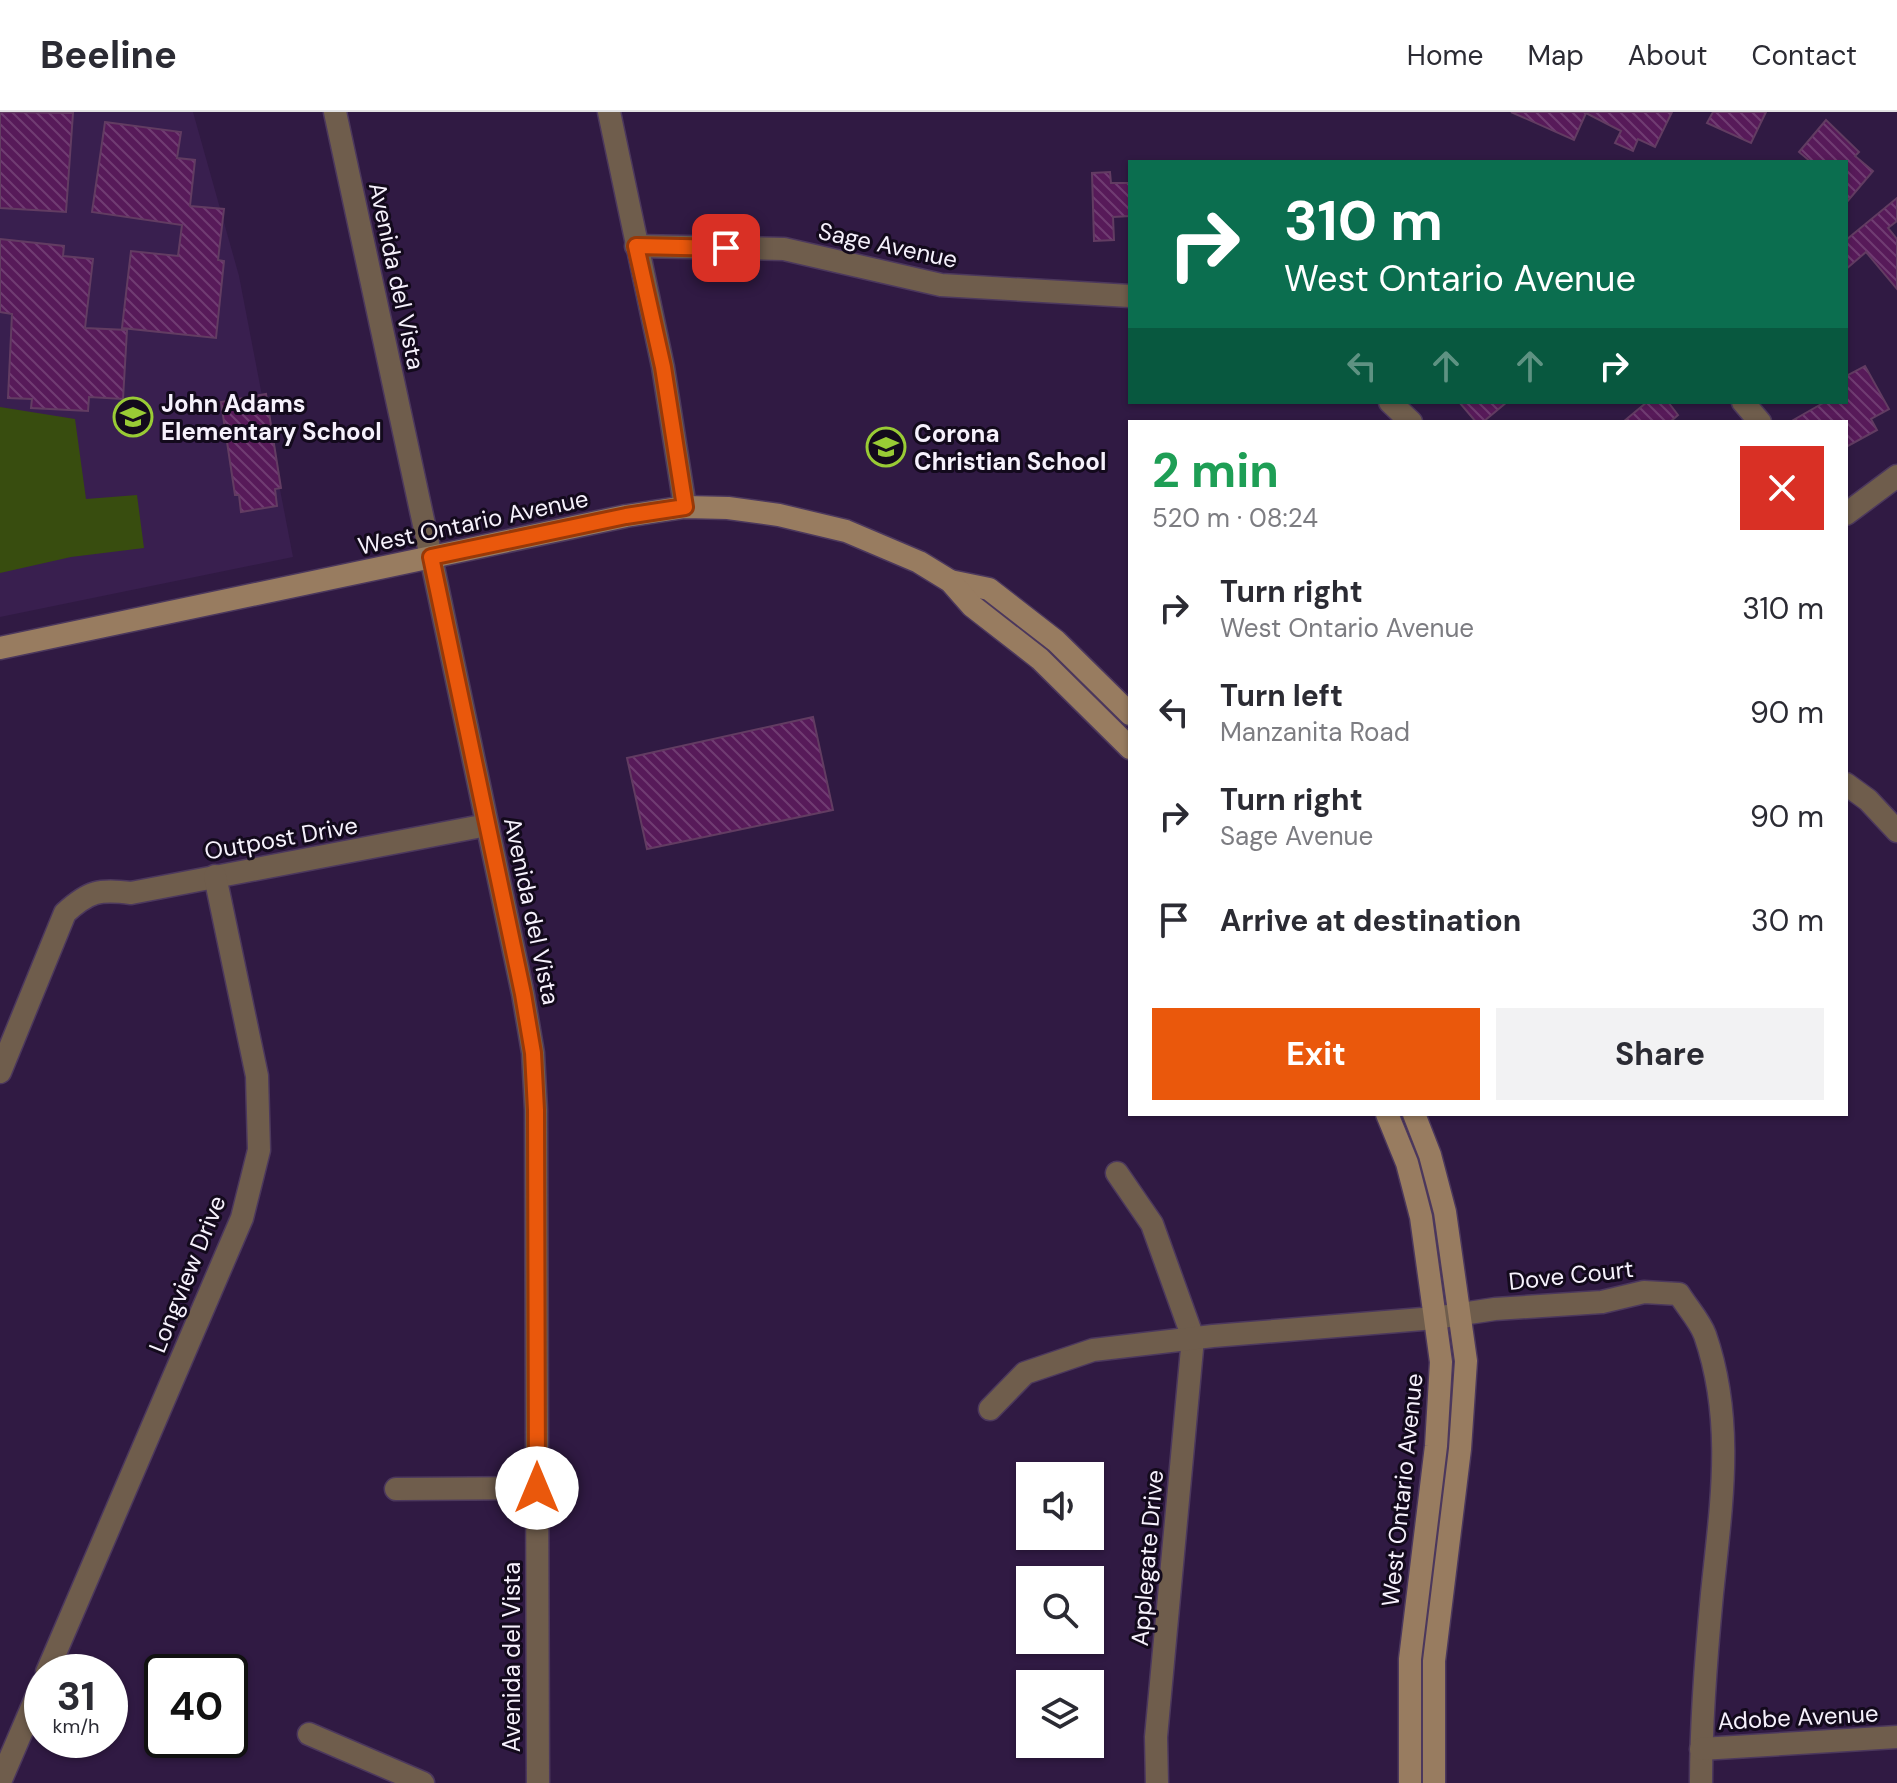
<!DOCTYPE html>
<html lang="en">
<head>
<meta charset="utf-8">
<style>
	:root { --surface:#fff; --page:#f2f2f3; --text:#2b2b33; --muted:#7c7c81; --line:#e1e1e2; --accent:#ea580c }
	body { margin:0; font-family:"DM Sans",sans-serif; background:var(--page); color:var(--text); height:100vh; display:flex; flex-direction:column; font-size:30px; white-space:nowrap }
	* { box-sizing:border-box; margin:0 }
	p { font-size:26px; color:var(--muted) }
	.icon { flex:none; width:44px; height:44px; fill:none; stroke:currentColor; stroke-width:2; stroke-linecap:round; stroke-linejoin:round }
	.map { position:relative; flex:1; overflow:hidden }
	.details { position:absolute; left:1128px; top:308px; width:720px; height:696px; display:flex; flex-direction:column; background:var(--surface); border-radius:0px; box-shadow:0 2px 6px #0004 }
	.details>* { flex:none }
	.hud { position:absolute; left:1128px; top:48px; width:720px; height:244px; border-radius:0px; box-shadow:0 2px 6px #0004; background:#0b6e4f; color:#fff; overflow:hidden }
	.buttons { position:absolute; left:1016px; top:1350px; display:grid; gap:16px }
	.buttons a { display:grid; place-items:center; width:88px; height:88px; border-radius:0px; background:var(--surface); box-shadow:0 2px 6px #0004; font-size:40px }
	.speed { position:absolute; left:24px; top:1542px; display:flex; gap:16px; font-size:40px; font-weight:700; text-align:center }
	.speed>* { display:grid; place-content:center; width:104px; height:104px; border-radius:50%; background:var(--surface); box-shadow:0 2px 6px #0004; line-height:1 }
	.speed small { font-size:20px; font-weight:400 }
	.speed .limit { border:4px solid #111; border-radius:12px; background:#fff; color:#111 }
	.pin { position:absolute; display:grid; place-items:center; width:68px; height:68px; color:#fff; margin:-34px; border-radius:16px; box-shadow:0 4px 12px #0006 }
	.me { position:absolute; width:88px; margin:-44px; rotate:0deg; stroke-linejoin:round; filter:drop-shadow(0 0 6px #0008) }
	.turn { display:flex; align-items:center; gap:28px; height:168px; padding:0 24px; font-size:36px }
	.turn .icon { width:104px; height:104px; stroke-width:2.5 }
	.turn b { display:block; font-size:56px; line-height:68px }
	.lanes { display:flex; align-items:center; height:76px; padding:0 24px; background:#0003; justify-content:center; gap:40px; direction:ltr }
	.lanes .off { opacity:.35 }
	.round { display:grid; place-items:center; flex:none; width:84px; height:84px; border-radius:0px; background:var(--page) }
	.overview { display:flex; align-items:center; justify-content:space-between; height:136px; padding:0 24px }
	h1 { font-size:48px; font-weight:700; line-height:60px; color:#1e9e55 }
	.cta { display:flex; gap:16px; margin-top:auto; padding:16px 24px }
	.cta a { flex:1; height:92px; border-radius:0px; background:var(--accent); color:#fff; font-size:32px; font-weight:700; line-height:92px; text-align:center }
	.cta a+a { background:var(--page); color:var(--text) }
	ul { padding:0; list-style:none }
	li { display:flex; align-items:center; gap:24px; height:104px; padding:0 24px }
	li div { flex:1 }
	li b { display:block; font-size:30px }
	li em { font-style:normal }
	header { display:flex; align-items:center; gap:48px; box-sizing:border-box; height:112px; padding:0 40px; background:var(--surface); border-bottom:2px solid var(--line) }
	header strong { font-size:38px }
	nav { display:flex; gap:44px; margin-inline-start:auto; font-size:28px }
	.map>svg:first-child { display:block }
</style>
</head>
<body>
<header>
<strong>Beeline</strong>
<nav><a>Home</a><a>Map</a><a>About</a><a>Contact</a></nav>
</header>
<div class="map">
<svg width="1897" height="1671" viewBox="0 0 1897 1671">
	<defs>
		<pattern id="building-back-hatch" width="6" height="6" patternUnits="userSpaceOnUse" patternTransform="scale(2)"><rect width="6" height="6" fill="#571a59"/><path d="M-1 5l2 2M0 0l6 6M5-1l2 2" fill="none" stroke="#703c72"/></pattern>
	</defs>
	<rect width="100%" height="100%" fill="#301a43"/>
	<polygon fill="#391f4f" points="0,0 193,0 239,164 293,445 0,505"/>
	<polygon fill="#384d0f" points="0,295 75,307 86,387 137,383 144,436 71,445 0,461"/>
	<g fill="url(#building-back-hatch)" stroke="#623c62" stroke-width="2">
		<polygon points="0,0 73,1 66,100 0,96"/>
		<polygon points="1511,0 1672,0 1655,35 1638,27 1633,39 1615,31 1621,19 1586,1 1574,28"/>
		<polygon points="1713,0 1766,0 1751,31 1707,11"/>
		<polygon points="1826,8 1859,40 1855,44 1873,59 1846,91 1846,50 1811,50 1799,40"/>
		<polygon points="105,10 181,20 177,46 195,48 190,94 224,97 218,148 224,149 216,226 122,216 131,139 178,144 182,113 92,100"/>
		<polygon points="1110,60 1111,71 1130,71 1130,104 1113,105 1114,128 1094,129 1092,61"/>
		<polygon points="1897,86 1897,109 1888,116 1897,127 1897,177 1866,140 1846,157 1846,128"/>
		<polygon points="0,127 64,134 63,144 93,147 85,216 127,218 123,287 89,285 88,299 31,296 32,287 8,286 12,202 0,200"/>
		<polygon points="1865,254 1889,297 1871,307 1877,318 1846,335 1846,310 1790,310 1825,290 1846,290 1846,264"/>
		<polygon points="266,282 281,376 275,377 277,394 241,400 239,383 235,383 221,290"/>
		<polygon points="1459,290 1507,290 1483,310 1476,310"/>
		<polygon points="1647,290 1668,290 1678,303 1670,310 1623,310"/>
		<polygon points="813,605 833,698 647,737 627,646"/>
	</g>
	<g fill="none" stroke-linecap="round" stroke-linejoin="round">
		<g stroke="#4c385d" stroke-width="25">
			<g id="minor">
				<polyline points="335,0 431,445"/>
				<polyline points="609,0 663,255 685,395"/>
				<polyline points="636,134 784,137 941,173 1130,184"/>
				<polyline points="1390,290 1411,310"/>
				<polyline points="1743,290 1760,310"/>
				<polyline points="1846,402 1897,364"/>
				<polyline points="1846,672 1868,688 1897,719"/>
				<path d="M 0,960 L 65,801 C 89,779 99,777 131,781 L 487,713"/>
				<polyline points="1117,1061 1152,1112 1193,1226 1156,1625 1157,1671"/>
				<path d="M 990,1297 L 1025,1261 L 1093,1238 L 1213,1224 L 1435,1206 L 1495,1197 L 1602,1190 L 1644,1180 L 1679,1182 C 1687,1195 1700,1209 1705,1223 C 1735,1310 1721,1394 1712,1482 C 1706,1545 1701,1608 1701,1671"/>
				<polyline points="396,1377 537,1376"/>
				<polyline points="47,1560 242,1106 259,1038 257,964 215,764"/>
				<polyline points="309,1622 423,1671"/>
				<polyline points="1701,1637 1897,1625"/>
				<polyline points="0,1670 42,1572"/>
			</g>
		</g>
		<g stroke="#4c385d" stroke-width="25">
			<polyline id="tertiary" points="431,445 523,882 533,941 536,998 538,1671"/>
		</g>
		<g stroke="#4c385d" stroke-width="25">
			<g id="secondary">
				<polyline points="950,469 989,477 1056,529 1130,602"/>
				<polyline points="0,536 626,404 685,395 728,396 779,403 846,419 919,450 950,469 972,494 1040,547 1130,636"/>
				<polyline points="1387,1002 1407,1051 1421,1105 1441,1250 1436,1334 1410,1547 1410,1671"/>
				<polyline points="1414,1002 1430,1043 1445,1100 1466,1249 1460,1337 1434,1549 1434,1671"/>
			</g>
		</g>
		<use href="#minor" stroke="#6f5d4c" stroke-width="22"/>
		<use href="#tertiary" stroke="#6f5d4c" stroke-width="22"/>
		<use href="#secondary" stroke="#987c60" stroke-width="22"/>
	</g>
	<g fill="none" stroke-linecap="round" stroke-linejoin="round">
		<g stroke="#983908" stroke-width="20">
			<polyline id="route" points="537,1376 536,998 533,941 523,882 431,445 626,404 685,395 663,255 636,134 726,136"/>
		</g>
		<use href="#route" stroke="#ea580c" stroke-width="14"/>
	</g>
	<defs>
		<g id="school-ring" transform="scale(2)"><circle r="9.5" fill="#130a1c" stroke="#99cb35" stroke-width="1.5"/><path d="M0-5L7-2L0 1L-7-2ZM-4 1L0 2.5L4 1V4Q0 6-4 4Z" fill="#99cb35"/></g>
	</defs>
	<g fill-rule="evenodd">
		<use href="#school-ring" x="133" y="305"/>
		<use href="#school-ring" x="886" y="335"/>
	</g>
	<g text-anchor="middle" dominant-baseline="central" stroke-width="6" stroke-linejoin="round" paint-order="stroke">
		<g font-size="24" fill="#f6f1fc" stroke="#130a1c">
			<text transform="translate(888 133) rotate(12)">Sage Avenue</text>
			<text transform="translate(397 164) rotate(78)">Avenida del Vista</text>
			<text transform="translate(473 410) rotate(-12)">West Ontario Avenue</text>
			<text transform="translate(281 726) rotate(-10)">Outpost Drive</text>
			<text transform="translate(532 799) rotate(78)">Avenida del Vista</text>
			<text transform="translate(187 1162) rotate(-68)">Longview Drive</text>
			<text transform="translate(1571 1163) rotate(-6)">Dove Court</text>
			<text transform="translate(1402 1378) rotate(-84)">West Ontario Avenue</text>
			<text transform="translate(1147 1446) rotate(-85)">Applegate Drive</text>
			<text transform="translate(511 1545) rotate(-90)">Avenida del Vista</text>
			<text transform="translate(1798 1605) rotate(-3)">Adobe Avenue</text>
		</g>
		<g font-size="24" font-weight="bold" fill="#f6f1fc" stroke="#130a1c" text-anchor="start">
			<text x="161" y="291">John Adams<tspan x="161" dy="28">Elementary School</tspan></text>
			<text x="914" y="321">Corona<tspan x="914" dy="28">Christian School</tspan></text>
		</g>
	</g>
</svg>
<div class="buttons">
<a><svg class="icon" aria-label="sound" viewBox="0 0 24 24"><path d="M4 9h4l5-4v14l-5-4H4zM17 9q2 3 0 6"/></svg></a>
<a><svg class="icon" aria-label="search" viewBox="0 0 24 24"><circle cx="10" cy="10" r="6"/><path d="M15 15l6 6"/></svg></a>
<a><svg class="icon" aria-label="layers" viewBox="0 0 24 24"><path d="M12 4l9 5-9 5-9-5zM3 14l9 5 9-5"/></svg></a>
</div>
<div class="speed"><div>31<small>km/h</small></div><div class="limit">40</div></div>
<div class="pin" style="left:726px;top:136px;background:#d93025"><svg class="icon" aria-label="arrive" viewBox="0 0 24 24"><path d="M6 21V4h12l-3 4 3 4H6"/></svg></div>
<svg class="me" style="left:537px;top:1376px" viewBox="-20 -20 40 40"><circle r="19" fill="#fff"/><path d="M0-13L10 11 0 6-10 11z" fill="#ea580c"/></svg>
<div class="hud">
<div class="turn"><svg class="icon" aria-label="right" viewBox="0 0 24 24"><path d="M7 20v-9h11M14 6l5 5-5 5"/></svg><div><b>310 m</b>West Ontario Avenue</div></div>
<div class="lanes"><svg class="icon off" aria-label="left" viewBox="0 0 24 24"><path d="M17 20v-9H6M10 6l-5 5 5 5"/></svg><svg class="icon off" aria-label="ahead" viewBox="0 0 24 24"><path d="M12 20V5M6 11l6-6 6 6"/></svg><svg class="icon off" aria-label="ahead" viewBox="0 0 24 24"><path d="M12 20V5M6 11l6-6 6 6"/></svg><svg class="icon" aria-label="right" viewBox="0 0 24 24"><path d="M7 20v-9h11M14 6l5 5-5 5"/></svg></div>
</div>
<section class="details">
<div class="overview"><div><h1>2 min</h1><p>520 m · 08:24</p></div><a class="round" style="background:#d93025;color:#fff"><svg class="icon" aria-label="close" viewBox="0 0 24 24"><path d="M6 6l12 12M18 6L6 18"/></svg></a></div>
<ul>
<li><svg class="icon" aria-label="right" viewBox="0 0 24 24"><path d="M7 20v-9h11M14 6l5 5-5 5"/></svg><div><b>Turn right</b><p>West Ontario Avenue</p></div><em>310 m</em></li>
<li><svg class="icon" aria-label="left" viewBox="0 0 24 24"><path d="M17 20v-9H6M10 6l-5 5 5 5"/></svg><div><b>Turn left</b><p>Manzanita Road</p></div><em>90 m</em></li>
<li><svg class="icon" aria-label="right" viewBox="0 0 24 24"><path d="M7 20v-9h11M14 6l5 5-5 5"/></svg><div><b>Turn right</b><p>Sage Avenue</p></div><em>90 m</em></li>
<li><svg class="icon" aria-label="arrive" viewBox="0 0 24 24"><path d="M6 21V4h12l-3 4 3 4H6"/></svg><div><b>Arrive at destination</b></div><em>30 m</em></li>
</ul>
<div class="cta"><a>Exit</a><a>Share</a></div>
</section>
</div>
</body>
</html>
